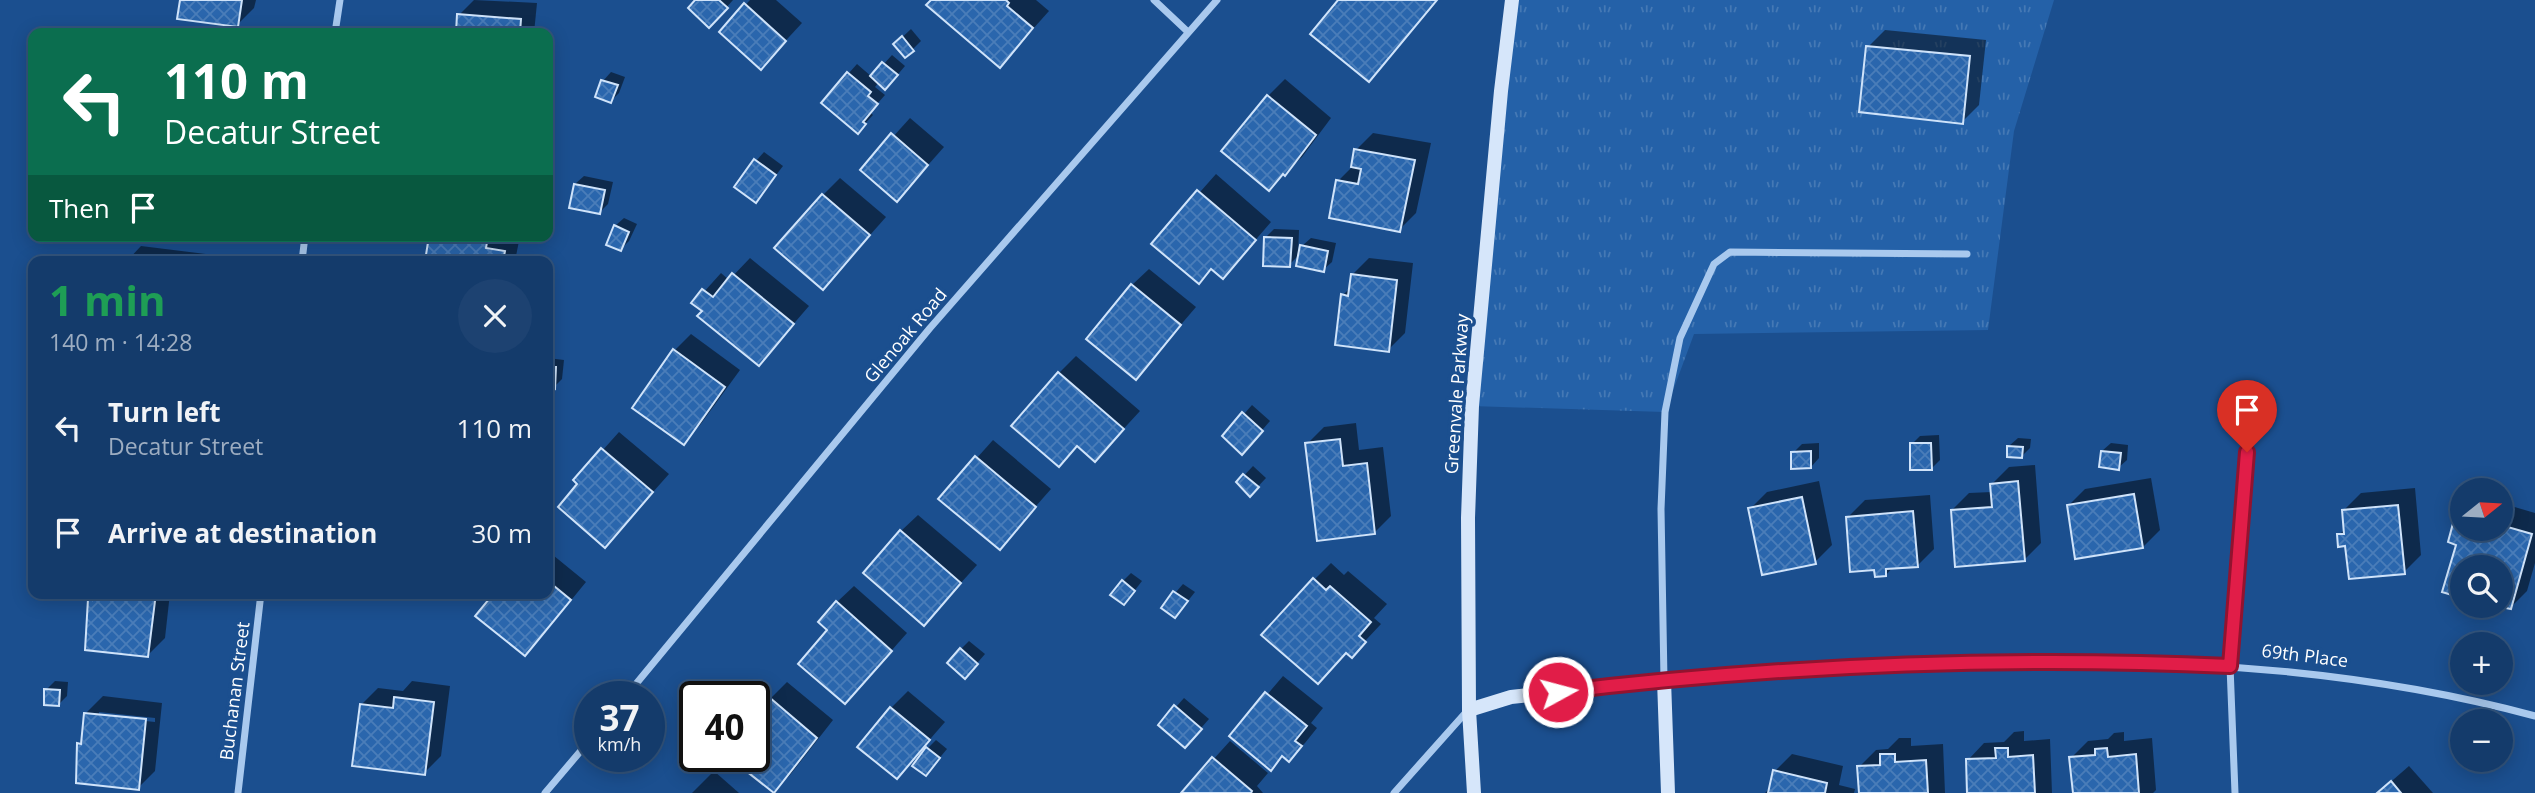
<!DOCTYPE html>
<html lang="en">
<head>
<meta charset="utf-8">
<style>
	:root { --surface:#143b6b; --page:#1d4271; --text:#f1f3f6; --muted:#9dadc1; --line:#33557e }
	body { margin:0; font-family:"Open Sans",sans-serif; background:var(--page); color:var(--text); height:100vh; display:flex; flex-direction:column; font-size:26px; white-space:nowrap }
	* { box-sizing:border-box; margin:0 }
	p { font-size:23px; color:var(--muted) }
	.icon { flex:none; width:38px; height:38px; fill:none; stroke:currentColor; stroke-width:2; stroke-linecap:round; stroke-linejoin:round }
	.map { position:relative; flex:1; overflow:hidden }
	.side { position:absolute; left:28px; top:256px; width:525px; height:343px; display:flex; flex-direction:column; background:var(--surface); border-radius:14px; box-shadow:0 4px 18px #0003,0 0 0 2px var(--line) }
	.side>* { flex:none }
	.hud { position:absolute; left:28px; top:28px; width:525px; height:214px; border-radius:14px; box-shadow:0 4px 18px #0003,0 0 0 2px var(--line); background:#0b6e4f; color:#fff; overflow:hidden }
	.needle { width:46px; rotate:72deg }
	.controls { position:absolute; left:2450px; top:478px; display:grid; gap:14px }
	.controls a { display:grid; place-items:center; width:63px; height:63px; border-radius:50%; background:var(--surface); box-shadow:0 4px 18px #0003,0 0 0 2px var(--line); font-size:35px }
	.speed { position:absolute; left:574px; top:681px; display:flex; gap:14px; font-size:35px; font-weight:700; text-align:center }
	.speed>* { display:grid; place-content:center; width:91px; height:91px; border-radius:50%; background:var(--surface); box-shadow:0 4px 18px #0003,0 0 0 2px var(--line); line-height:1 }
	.speed small { font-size:18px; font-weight:400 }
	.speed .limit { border:4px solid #111; border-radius:10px; background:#fff; color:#111 }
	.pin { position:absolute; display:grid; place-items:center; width:60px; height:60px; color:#fff; margin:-72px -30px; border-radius:50% 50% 50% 0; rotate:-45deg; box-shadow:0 0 7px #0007 }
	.pin .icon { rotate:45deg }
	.me { position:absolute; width:77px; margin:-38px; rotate:83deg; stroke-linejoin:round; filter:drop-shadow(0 0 5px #0008) }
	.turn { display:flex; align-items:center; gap:24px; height:147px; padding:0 21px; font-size:32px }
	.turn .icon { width:91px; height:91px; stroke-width:2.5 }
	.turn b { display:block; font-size:49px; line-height:60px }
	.then { display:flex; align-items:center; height:66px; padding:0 21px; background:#0003; gap:14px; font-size:26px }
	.round { display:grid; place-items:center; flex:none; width:74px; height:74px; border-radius:37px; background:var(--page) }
	.overview { display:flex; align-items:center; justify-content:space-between; height:119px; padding:0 21px }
	h1 { font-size:42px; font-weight:700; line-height:52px; color:#1e9e55 }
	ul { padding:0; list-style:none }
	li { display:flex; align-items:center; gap:21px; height:105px; padding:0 21px }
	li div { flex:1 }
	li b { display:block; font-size:26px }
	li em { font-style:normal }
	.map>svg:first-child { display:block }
</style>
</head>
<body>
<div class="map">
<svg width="2535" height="793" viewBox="0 0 2535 793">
	<defs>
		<pattern id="park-tufts" width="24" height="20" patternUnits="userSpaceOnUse" patternTransform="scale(1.75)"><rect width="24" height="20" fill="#2461a8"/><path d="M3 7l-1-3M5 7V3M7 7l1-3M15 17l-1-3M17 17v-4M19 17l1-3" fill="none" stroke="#4579b5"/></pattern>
		<pattern id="building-cross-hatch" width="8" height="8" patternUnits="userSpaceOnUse" patternTransform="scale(1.75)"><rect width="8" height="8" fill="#2a66ad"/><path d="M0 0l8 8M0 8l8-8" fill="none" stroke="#4a7db9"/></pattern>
	</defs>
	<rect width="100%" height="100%" fill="#1b4f8f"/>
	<polygon fill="url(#park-tufts)" points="1512,0 2054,0 2014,131 1988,330 1694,334 1665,412 1472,406"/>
	<g fill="#0007" fill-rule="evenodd">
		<polygon points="181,0 256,0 254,8 237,25"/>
		<polygon points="474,0 537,3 534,33 457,33 459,15"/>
		<polygon points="697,0 733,0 718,17"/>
		<polygon points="750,0 776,0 802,23 777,50 721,32"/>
		<polygon points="933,0 1036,0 1049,11 1000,66"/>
		<polygon points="1340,0 1437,0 1369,80"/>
		<polygon points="911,29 921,41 912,50 895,44"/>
		<polygon points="1885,30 1986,40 1979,105 1962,122 1868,47"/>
		<polygon points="892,55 905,66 894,79 879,82 875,87 885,95 870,112 873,115 858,131 823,102 857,64 872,77"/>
		<polygon points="611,72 625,77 619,93 611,101 603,81"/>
		<polygon points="1285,79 1331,118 1302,157 1269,188 1224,151 1268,96"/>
		<polygon points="910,118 944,147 913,182 863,170"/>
		<polygon points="1373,133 1431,143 1416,213 1399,230 1338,181 1352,167 1356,150"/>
		<polygon points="764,152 783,166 756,201 756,161"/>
		<polygon points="1216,174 1271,222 1239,259 1213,268 1198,282 1154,244"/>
		<polygon points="584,176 613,182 608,204 600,212 575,184"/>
		<polygon points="840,178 886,217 823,288 823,195"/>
		<polygon points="624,218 637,224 629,241 621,249 615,226"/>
		<polygon points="1274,229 1299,230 1298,256 1289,265 1265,238"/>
		<polygon points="431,236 520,236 515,261 427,261"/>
		<polygon points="1311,238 1336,243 1332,262 1323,270 1302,246"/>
		<polygon points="141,246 222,256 222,261 127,261"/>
		<polygon points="750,258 809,306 759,364 694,303 721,273 729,280"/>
		<polygon points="1369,258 1413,263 1405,333 1388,350 1343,295 1351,287 1352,275"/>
		<polygon points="1149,269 1196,307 1136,377 1132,285"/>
		<polygon points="691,334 740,370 700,425 683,442 674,351"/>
		<polygon points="1076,356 1140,411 1095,460 1079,445 1059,465 1059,373"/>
		<polygon points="548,358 564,360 562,379 554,387 548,386"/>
		<polygon points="1252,405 1270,421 1250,444 1244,414"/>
		<polygon points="1356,423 1359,450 1383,447 1391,516 1374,533 1307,444 1324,427"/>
		<polygon points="619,432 669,474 605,546 580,484 576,480"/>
		<polygon points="1939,435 1940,460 1931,469 1912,444 1920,436"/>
		<polygon points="2018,438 2031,439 2030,448 2021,457 2009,446"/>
		<polygon points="993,440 1051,489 999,548 941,498"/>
		<polygon points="1819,443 1819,458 1811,467 1793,453 1802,444"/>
		<polygon points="2111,443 2128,445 2127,460 2118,468 2102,451"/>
		<polygon points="2035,465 2041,543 2024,560 1952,510 1969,493 1992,492 1992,484 2009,467"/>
		<polygon points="1253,466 1266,478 1250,495 1238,482"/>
		<polygon points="2151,478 2160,530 2143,547 2068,506 2085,489"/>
		<polygon points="1819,481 1832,545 1815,562 1750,509 1767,492"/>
		<polygon points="2415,488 2421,555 2404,572 2347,544 2339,535 2346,528 2344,510 2361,493"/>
		<polygon points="1930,495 1934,549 1917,566 1893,567 1886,575 1876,568 1848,517 1865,500"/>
		<polygon points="2501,503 2535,513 2535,563 2527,591 2510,608 2501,605 2501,567 2462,567 2462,596 2444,591 2458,544 2458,513 2462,508 2462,528 2501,528"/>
		<polygon points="918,515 977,565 924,624 901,531"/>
		<polygon points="548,551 586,582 541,637 524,654 548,593"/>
		<polygon points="1331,563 1344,575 1348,571 1387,604 1374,618 1381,624 1352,655 1347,651 1314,580"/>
		<polygon points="1131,573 1142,581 1132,594 1123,581"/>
		<polygon points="1183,584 1195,592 1183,607 1163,607"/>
		<polygon points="854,586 907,633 861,685 837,602"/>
		<polygon points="95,593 170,593 165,638 148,655 90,600"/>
		<polygon points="2474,606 2486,606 2482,610 2474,607"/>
		<polygon points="969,641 985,654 973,668 961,649"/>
		<polygon points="1283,676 1323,708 1311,723 1317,728 1305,743 1289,759 1284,755 1271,768 1232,736"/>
		<polygon points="55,681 68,682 67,696 59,704 46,690"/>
		<polygon points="412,681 450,686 441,756 424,773 361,705 378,688 403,691"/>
		<polygon points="787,682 833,720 790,775 773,792 730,756 754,756 770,699"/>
		<polygon points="908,691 945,722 897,777 891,708"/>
		<path d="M 103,696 L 162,703 L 155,771 L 138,788 L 79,744 L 83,740 L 86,713 ZM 99,712 L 155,718 L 155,722 L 99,716 Z"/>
		<polygon points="1184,698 1209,719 1193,737 1176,707"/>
		<polygon points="2024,731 2024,741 2050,739 2052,793 1969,793 1968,760 1984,743 2004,742 2014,732"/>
		<polygon points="2124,732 2124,741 2152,738 2156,790 2153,793 2074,793 2071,758 2088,741 2108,739 2114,733"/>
		<polygon points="1899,738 1911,738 1911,746 1943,744 1945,793 1861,793 1859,767 1876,750 1888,749"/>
		<polygon points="936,740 947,749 926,774 927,749"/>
		<polygon points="1230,741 1268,773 1257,786 1263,793 1183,793"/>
		<polygon points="1792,754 1843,766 1839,785 1855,789 1854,793 1765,793 1771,787 1775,771"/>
		<polygon points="2409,766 2433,793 2378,793"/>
		<polygon points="714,771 739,793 692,793"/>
	</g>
	<g fill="url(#building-cross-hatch)" stroke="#cfe3fa" stroke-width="2">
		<polygon points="180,0 242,0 238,27 177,19"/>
		<polygon points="695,0 719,0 728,8 709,28 688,8"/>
		<polygon points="931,0 1006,0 1009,3 1007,6 1033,28 1000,68 926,5"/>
		<polygon points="1338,0 1437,0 1369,82 1310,34"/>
		<polygon points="744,3 786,41 761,70 719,32"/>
		<polygon points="457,14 521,19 520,33 456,33"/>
		<polygon points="902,36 914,51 905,58 893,44"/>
		<polygon points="1866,46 1970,56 1963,124 1859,112"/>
		<polygon points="882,62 898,75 885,90 870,76"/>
		<polygon points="847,72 871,92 868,96 878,104 863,122 866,124 858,134 821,103"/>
		<polygon points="601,80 618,85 611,103 595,97"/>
		<polygon points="1267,95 1316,135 1285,176 1283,174 1269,191 1221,151"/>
		<polygon points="891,133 928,165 897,202 860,170"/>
		<polygon points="1354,149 1415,160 1400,232 1329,218 1336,180 1358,184 1361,169 1351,167"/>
		<polygon points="754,159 776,175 756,203 734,187"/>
		<polygon points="574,184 605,190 600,214 569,208"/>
		<polygon points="1197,190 1256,240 1223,279 1211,269 1199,284 1151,244"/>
		<polygon points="822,194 870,235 823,290 774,248"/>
		<polygon points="614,225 629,232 621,251 606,245"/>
		<polygon points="429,236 488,236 486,248 505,251 503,261 425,261"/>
		<polygon points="1264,237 1292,238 1290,267 1263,266"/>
		<polygon points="1300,245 1328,251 1324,272 1296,266"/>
		<polygon points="732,273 794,324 759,366 697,316 702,311 691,303 702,289 713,297"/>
		<polygon points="1351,274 1397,280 1389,352 1335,345 1341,294 1348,296"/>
		<polygon points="1131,284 1181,325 1136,380 1086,339"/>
		<polygon points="673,349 725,387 684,445 632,408"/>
		<polygon points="548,367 556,367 555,389 548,388"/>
		<polygon points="1058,372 1124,429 1095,462 1077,446 1059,467 1011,426"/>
		<polygon points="1242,412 1263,431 1242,455 1222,436"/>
		<polygon points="1340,439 1343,466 1367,463 1375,534 1317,541 1305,443"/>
		<polygon points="1910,443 1931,443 1932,470 1910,470"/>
		<polygon points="2007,446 2023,447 2022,458 2007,457"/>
		<polygon points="601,448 653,492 605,548 558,507 577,484 573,480"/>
		<polygon points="1811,451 1811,468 1791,469 1791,452"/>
		<polygon points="2101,451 2121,453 2119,470 2099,467"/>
		<polygon points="975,456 1036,507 1000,550 938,499"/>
		<polygon points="1243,474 1259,487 1250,497 1236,482"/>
		<polygon points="2018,481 2025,561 1955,567 1951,510 1992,507 1990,484"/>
		<polygon points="2134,494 2143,548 2075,559 2067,505"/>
		<polygon points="1802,497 1816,564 1762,575 1748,508"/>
		<polygon points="2398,505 2405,574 2349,579 2345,546 2338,547 2337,534 2344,534 2342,510"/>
		<polygon points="1913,511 1918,567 1886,569 1886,576 1875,577 1874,570 1850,572 1846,517"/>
		<polygon points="2456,512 2462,514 2462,528 2501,528 2501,525 2532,534 2511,609 2496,606 2501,606 2501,567 2462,567 2462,598 2442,592 2456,545 2448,542"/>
		<polygon points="900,530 961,583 924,626 863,573"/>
		<polygon points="1313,578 1326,590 1330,586 1371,622 1359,636 1366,642 1352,658 1346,653 1318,684 1261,635"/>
		<polygon points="1122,580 1135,591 1124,605 1110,595"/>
		<polygon points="548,581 571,600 525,656 475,616 494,593 548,593"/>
		<polygon points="1173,591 1188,601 1175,618 1161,608"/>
		<polygon points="93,593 156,593 148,657 85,650 88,599 92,600"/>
		<polygon points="836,601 892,651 845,704 798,664 827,630 818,622"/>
		<polygon points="960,648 978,664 965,679 947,663"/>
		<polygon points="44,689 60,690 59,706 44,705"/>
		<polygon points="1265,692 1307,726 1295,741 1302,746 1289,762 1282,756 1271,771 1229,736"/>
		<polygon points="394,697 434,702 425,775 352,766 360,704 393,708"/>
		<polygon points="769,697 817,738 774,793 727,756 754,756 754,715"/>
		<polygon points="1174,705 1202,729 1185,748 1158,725"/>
		<polygon points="890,707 930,740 897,779 857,747"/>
		<polygon points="84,713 146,719 139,790 76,783 77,743 81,744"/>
		<polygon points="926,747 940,758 926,776 912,766"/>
		<polygon points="1995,748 2008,748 2008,757 2033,755 2035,793 1967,793 1966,759 1996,758"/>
		<polygon points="2107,748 2108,757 2136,754 2139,793 2073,793 2069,757 2095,755 2095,749"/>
		<polygon points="1880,754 1895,754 1895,762 1926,760 1928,793 1859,793 1857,766 1880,765"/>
		<polygon points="1212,757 1252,791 1251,793 1181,793"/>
		<polygon points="1773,770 1827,783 1825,793 1768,793"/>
		<polygon points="2391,781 2401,793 2377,793"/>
	</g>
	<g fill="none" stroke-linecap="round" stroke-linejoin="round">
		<g stroke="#a9c9ee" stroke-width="7">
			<polyline points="1154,0 1188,32"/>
			<polyline points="335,33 340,0"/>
			<path d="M 1967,254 L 1730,252 L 1714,264 L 1680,338 L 1665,412 L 1661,509 L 1664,680 C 1954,660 2250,639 2535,716"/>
			<polyline points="302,261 305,236"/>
			<polyline points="626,696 930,328 1217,0"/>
			<polyline points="238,793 261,593"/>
			<polyline points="545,793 590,740"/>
			<polyline points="1394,793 1468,710"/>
			<polyline points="2235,793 2230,666 2247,452"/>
		</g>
		<g stroke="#d6e6fa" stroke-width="14">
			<polyline points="1469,710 1511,697 1664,680 1668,793"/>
			<polyline points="1474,793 1469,710 1468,518 1472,406 1501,91 1512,0"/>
		</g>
	</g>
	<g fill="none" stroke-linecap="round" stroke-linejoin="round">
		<g stroke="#92132f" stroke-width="18">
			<path id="route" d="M 1558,692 C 1780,665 2006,656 2230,666 L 2247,452"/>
		</g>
		<use href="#route" stroke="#e11d48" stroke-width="12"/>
	</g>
	<g text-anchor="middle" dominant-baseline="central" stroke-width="7" stroke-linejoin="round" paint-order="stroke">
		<g font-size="18" fill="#fff" stroke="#1b4f8f">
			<text transform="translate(905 335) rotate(-50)">Glenoak Road</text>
			<text transform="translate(1456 394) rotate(-86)">Greenvale Parkway</text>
			<text transform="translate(2305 655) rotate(7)">69th Place</text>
			<text transform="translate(234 691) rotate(-83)">Buchanan Street</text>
		</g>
	</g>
</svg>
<div class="controls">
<a><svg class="needle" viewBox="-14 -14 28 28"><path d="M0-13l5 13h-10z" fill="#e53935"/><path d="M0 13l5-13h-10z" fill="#9dadc1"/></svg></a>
<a><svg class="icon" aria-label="search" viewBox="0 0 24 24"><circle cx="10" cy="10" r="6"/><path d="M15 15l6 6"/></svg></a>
<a>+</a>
<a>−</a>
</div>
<div class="speed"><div>37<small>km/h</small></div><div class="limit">40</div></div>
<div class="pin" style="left:2247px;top:452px;background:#d93025"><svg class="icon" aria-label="arrive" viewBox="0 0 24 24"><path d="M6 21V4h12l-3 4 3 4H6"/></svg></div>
<svg class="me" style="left:1558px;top:692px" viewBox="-20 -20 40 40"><circle r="17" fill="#e11d48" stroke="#fff" stroke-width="3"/><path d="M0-11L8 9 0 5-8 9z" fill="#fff"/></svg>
<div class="hud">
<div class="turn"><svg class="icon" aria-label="left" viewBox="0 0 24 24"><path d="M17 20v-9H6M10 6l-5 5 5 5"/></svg><div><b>110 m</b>Decatur Street</div></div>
<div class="then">Then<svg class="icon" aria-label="arrive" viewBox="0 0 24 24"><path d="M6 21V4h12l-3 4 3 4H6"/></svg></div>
</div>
<section class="side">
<div class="overview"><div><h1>1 min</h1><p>140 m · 14:28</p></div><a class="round"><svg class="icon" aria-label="close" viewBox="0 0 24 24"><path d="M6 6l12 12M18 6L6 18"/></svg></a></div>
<ul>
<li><svg class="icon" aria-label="left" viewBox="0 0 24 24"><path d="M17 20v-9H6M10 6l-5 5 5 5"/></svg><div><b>Turn left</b><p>Decatur Street</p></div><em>110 m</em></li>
<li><svg class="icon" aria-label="arrive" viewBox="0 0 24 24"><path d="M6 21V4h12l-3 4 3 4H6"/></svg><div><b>Arrive at destination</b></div><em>30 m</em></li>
</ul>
</section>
</div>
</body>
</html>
